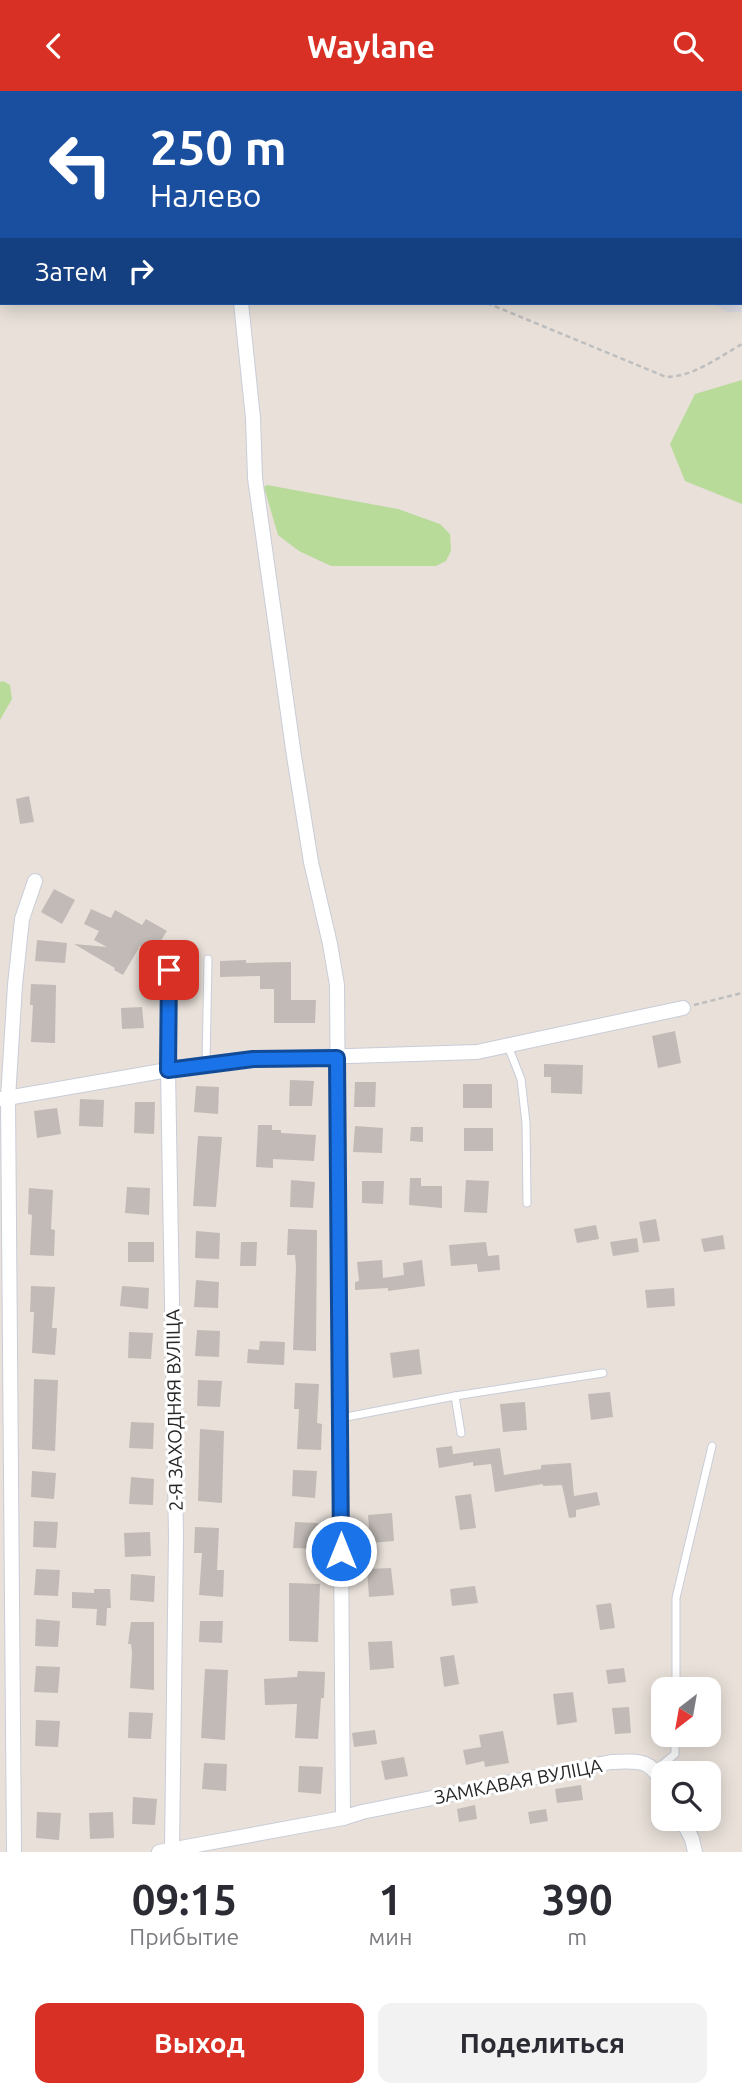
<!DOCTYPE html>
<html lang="ru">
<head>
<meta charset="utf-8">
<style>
	:root { --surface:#fff; --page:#f2f2f3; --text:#2b2b33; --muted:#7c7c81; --accent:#d93025 }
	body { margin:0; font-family:Ubuntu,sans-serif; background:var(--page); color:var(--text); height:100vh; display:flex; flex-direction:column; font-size:26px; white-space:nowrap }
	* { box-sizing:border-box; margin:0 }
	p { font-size:23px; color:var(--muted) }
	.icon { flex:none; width:38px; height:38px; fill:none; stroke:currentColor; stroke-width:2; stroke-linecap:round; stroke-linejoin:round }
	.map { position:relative; height:1761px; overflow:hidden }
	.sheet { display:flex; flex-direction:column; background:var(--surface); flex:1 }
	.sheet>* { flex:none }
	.top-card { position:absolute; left:0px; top:0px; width:742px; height:214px; box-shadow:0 4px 18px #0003; background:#1a4fa0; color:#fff; overflow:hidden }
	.needle { width:46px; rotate:211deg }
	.buttons { position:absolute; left:651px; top:1586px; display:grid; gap:14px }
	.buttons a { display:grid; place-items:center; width:70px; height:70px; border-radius:14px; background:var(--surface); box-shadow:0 4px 18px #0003; font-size:35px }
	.pin { position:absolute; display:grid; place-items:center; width:60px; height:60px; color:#fff; margin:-30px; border-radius:14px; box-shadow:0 4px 10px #0006 }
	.me { position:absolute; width:77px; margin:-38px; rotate:0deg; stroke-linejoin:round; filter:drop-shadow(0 0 5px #0008) }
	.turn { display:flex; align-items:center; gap:24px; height:147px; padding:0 35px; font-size:32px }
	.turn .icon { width:91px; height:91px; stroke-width:2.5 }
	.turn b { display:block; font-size:49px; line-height:60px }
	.then { display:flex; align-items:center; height:66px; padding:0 35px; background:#0003; gap:14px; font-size:26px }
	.eta { display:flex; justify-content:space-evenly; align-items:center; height:119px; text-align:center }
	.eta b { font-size:42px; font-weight:600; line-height:49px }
	.cta { display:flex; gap:14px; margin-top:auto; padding:14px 35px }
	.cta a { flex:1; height:80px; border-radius:14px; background:var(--accent); color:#fff; font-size:28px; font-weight:600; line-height:80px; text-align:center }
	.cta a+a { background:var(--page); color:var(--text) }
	header { display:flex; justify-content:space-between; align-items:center; height:91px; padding:0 35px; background:var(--accent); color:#fff; font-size:32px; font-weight:600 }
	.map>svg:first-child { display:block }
</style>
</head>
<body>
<header><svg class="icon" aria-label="back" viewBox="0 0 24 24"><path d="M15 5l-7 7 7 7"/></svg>Waylane<svg class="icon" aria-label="search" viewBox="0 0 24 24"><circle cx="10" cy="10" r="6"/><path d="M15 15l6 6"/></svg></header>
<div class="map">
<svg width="742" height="1761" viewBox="0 0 742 1761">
	<rect width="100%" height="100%" fill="#e8e0d9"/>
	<polygon fill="#dbdae1" points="270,0 742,0 742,221 727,221 713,212 740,212 740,2"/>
	<g fill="#b8db9a">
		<polygon points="742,289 742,413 685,390 670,353 695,303"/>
		<polygon points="267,394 398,418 440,433 450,443 451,460 446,470 436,475 331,475 299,460 278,444 264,396"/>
		<polygon points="3,590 10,594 12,608 0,629 0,591"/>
	</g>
	<g fill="#c1bab6">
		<polygon points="29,705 34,731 20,733 16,708"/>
		<polygon points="54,798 75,809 62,833 41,821"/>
		<polygon points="91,818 111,827 115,819 142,834 146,828 167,840 153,862 140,855 123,884 114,879 115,877 74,853 107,856 94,849 99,840 84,833"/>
		<polygon points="37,849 67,852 65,872 35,870"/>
		<polygon points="246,869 246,872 291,871 291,909 316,909 315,932 274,932 274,898 260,898 260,885 220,886 220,870"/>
		<polygon points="31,893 56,894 55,952 31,951 33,914 30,914"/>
		<polygon points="142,916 144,937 122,938 121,917"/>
		<polygon points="675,940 681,972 658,977 652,945"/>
		<polygon points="544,973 583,974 582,1003 551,1002 551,986 544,986"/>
		<polygon points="290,989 314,990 312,1015 289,1015"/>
		<polygon points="355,991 376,991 375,1016 354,1016"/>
		<rect x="463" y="993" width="29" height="24"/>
		<polygon points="196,995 219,996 218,1023 194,1021"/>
		<polygon points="80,1008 104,1009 103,1036 79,1035"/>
		<polygon points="135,1011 155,1011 154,1043 134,1042"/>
		<polygon points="57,1017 61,1043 37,1047 34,1020"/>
		<polygon points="258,1034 272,1034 272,1039 281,1039 281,1042 316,1044 314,1070 273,1068 273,1077 256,1076"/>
		<polygon points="355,1035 383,1037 382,1062 353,1061"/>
		<polygon points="411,1036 423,1036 423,1051 410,1050"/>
		<rect x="464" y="1037" width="29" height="23"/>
		<polygon points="198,1045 222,1046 216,1116 193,1115"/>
		<polygon points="410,1087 421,1087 421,1095 442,1095 442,1117 409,1114"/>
		<polygon points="291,1089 315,1091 313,1117 290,1116"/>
		<polygon points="466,1089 489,1090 487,1122 464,1121"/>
		<polygon points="362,1090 384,1090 383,1113 362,1112"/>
		<polygon points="127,1096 150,1097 149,1124 125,1122"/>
		<polygon points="29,1097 53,1099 51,1138 55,1139 54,1165 30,1164 32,1124 28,1123"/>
		<polygon points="656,1128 660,1150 643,1152 639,1131"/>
		<polygon points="596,1134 599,1148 577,1152 574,1138"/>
		<polygon points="288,1138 317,1139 316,1260 293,1259 296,1175 295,1164 287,1164"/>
		<polygon points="196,1140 220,1142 219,1168 195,1167"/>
		<polygon points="723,1144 725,1158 704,1161 701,1148"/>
		<polygon points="637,1147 639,1161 613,1165 610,1151"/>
		<rect x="128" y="1151" width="26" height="20"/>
		<polygon points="241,1151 257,1151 256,1175 240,1175"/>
		<polygon points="486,1151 488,1165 499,1164 500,1179 478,1181 477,1173 451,1175 449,1154"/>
		<polygon points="382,1169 383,1187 404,1184 403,1172 422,1169 425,1195 388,1200 388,1197 355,1199 355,1191 359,1190 357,1171"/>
		<polygon points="196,1189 219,1191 218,1217 194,1216"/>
		<polygon points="31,1195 55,1196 52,1237 57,1237 55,1264 32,1262 34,1221 30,1221"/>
		<polygon points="122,1195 149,1197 148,1218 120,1215"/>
		<polygon points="674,1197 675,1215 647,1217 645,1199"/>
		<polygon points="197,1239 220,1240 219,1266 195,1265"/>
		<polygon points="129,1241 153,1242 151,1268 128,1267"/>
		<polygon points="260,1250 285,1251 284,1274 247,1272 248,1258 259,1259"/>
		<polygon points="419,1258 422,1283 393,1287 390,1262"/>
		<polygon points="34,1288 58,1289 55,1360 32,1358"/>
		<polygon points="198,1289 222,1290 220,1316 197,1315"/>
		<polygon points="295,1292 319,1293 317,1332 322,1333 321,1359 297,1358 299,1318 294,1318"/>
		<polygon points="610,1301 613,1326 591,1329 588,1303"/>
		<polygon points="525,1311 527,1339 503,1341 500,1313"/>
		<polygon points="131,1331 154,1332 153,1358 129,1357"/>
		<polygon points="200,1338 224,1340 222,1412 198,1410"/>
		<polygon points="452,1355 453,1363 500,1357 504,1384 541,1378 541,1374 571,1372 574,1405 597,1401 600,1414 576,1419 576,1426 569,1427 562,1394 543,1395 543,1393 495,1401 491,1373 473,1375 473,1371 439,1377 436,1357"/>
		<polygon points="293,1379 317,1380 315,1407 292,1405"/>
		<polygon points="32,1380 56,1382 54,1408 31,1406"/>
		<polygon points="131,1386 154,1388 153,1414 129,1413"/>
		<polygon points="471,1403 476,1437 460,1439 455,1405"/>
		<polygon points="392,1422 394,1450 370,1452 368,1424"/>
		<polygon points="34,1430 58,1431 56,1457 33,1456"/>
		<polygon points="295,1431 318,1432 317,1458 293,1457"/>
		<polygon points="195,1436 219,1437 217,1479 224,1479 223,1506 199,1504 202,1462 194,1462"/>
		<polygon points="150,1441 151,1465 125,1466 124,1442"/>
		<polygon points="391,1477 394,1504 369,1506 367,1478"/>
		<polygon points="36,1478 60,1479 58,1505 34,1504"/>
		<polygon points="131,1483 155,1485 154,1511 130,1509"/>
		<polygon points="289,1492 320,1493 318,1551 289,1550"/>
		<polygon points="475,1495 478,1512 452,1515 450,1498"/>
		<polygon points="94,1498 110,1498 111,1517 107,1517 106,1535 96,1534 97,1518 72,1517 72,1501 94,1502"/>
		<polygon points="611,1512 615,1537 600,1539 596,1514"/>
		<polygon points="36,1528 60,1530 58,1556 35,1555"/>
		<polygon points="200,1530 223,1530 222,1552 199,1551"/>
		<polygon points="131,1531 154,1531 154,1599 130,1597 132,1562 131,1553 128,1553"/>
		<polygon points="392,1550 394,1577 370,1579 368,1551"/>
		<polygon points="454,1564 459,1593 444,1596 440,1566"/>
		<polygon points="36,1575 60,1576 58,1602 34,1601"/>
		<polygon points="624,1577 626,1591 608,1593 606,1579"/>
		<polygon points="205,1578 228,1579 225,1649 201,1647"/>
		<polygon points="298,1580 325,1581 324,1607 321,1607 318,1648 295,1647 297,1613 265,1614 264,1588 297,1586"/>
		<polygon points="573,1601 577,1631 557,1634 553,1603"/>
		<polygon points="629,1616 631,1642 615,1643 612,1617"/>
		<polygon points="129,1621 153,1622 151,1648 128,1647"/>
		<polygon points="36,1629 60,1630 58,1656 35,1655"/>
		<polygon points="375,1639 377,1653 354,1656 352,1642"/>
		<polygon points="503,1640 509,1672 485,1676 484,1670 466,1674 463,1659 481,1656 479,1644"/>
		<polygon points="404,1666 408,1685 385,1689 381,1670"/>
		<polygon points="204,1672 227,1673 226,1700 202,1698"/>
		<polygon points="299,1675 323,1676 321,1703 298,1701"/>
		<polygon points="581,1694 583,1709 557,1712 555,1698"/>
		<polygon points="133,1706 157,1708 155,1734 132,1733"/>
		<polygon points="475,1714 477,1728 459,1731 457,1718"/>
		<polygon points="546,1718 548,1730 530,1733 528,1721"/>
		<polygon points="37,1721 61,1722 59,1749 36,1747"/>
		<polygon points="113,1721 114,1747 90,1748 89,1722"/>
	</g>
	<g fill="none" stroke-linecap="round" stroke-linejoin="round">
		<g stroke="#c8cdd8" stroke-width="9">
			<g id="service">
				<polyline points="602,0 602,2"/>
				<polyline points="508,955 521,988 526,1032 527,1112"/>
				<polyline points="206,973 208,868"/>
				<polyline points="455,1305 461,1342"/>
				<polyline points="341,1327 455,1305 603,1282"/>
				<polyline points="676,1598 676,1507 712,1355"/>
				<polyline points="656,1679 675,1663 675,1643"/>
			</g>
		</g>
		<g stroke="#c8cdd8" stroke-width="16">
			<g id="minor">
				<polyline points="186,0 187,2"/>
				<polyline points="241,212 253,327 255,387 294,665 311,771 330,853 337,894 343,1727"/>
				<polyline points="169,879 168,979 176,1445 172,1759"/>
				<polyline points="1,1008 168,979 252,968 477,961 683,917"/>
				<polyline points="681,1727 692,1748 695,1761"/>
				<polyline points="14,1761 8,1007 15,894 22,828 35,790"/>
				<path d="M 159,1761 L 343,1727 L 362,1721 L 611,1671 C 639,1670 650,1667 663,1694"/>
			</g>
		</g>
		<g stroke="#bebebe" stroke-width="2.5" stroke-dasharray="5 3.5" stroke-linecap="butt">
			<path d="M 487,212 L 666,286 C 693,286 719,266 742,253"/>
			<polyline points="694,914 742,902"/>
		</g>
		<use href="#service" stroke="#fff" stroke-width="7"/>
		<use href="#minor" stroke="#fff" stroke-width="14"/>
	</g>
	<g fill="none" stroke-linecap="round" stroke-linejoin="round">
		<g stroke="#114b97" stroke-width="18">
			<polyline id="route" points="169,879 168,979 253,968 337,967 341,1460"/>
		</g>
		<use href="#route" stroke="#1a73e8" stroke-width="12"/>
	</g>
	<g text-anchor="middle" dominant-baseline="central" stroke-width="6" stroke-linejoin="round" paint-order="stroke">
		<g font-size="19" fill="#272727" stroke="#fff">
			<text transform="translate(174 1319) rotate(-91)">2-Я ЗАХОДНЯЯ ВУЛІЦА</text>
			<text transform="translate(518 1690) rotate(-11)">ЗАМКАВАЯ ВУЛІЦА</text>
		</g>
	</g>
</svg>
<div class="buttons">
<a><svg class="needle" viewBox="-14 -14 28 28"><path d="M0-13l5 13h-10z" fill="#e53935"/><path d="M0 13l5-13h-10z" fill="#7c7c81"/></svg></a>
<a><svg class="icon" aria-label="search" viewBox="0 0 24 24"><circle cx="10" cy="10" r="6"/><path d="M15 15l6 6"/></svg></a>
</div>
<div class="pin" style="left:169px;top:879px;background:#d93025"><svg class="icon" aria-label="arrive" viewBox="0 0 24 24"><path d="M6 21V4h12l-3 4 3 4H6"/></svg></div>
<svg class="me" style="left:341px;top:1460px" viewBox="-20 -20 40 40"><circle r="17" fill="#1a73e8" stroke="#fff" stroke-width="3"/><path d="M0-11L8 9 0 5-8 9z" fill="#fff"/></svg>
<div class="top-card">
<div class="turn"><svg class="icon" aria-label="left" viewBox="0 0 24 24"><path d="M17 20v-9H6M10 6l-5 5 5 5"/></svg><div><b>250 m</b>Налево</div></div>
<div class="then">Затем<svg class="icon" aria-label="right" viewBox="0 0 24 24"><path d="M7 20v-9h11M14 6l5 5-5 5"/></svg></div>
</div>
</div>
<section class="sheet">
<div class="eta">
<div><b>09:15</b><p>Прибытие</p></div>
<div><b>1</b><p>мин</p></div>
<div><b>390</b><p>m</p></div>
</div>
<div class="cta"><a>Выход</a><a>Поделиться</a></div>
</section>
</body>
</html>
